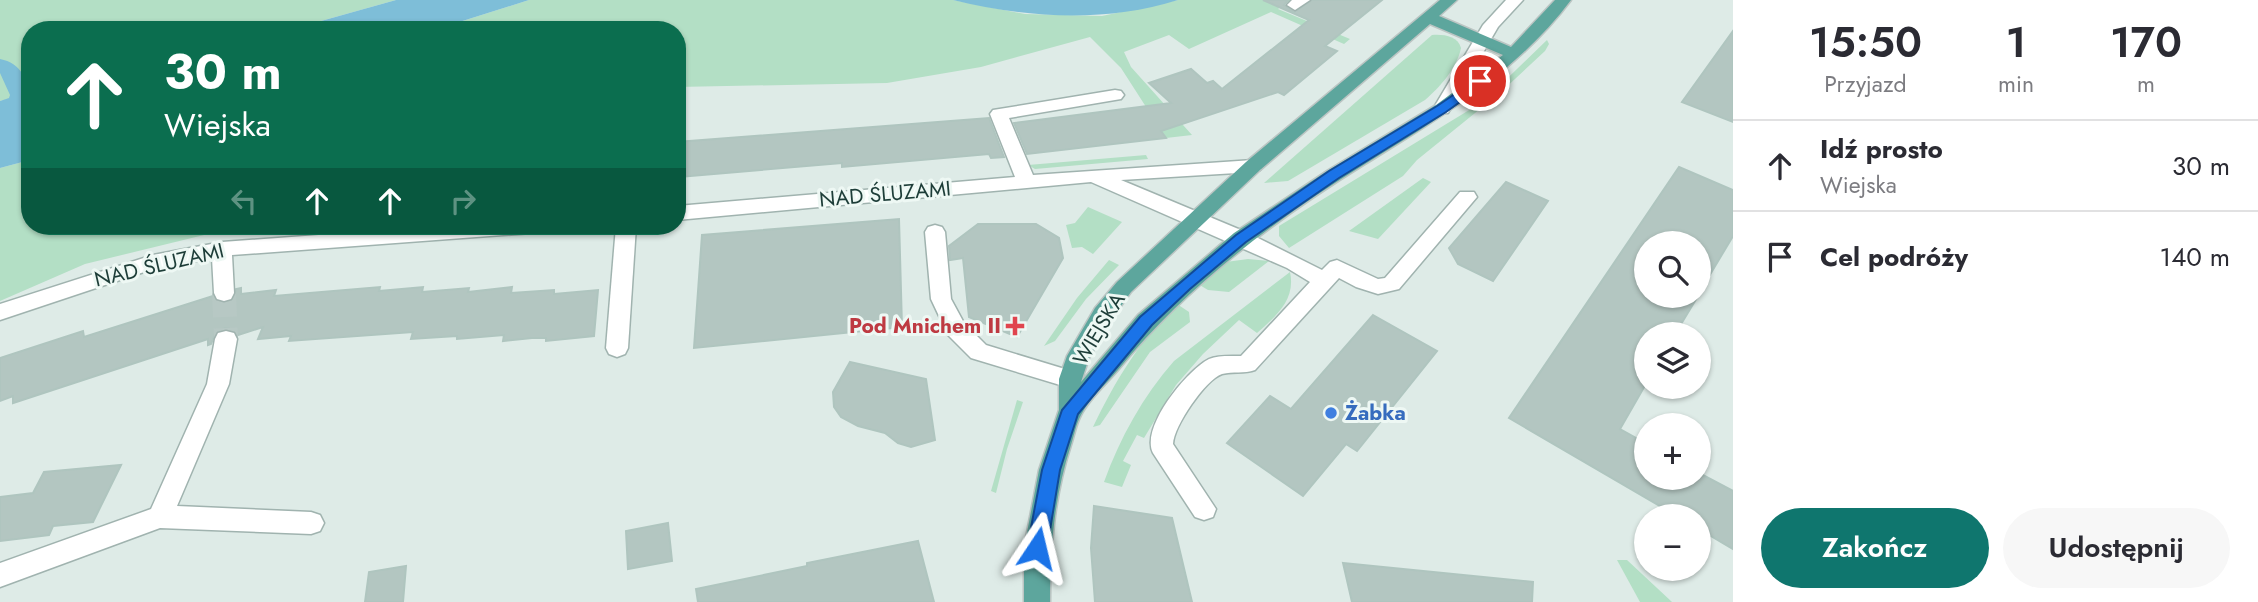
<!DOCTYPE html>
<html lang="pl">
<head>
<meta charset="utf-8">
<style>
	:root { --surface:#fff; --page:#f7f7f7; --text:#2b2b33; --muted:#7c7c81; --line:#e1e1e2; --accent:#0f766e }
	body { margin:0; font-family:Jost,sans-serif; background:var(--page); color:var(--text); height:100vh; display:flex; flex-direction:column; font-size:26px; white-space:nowrap }
	* { box-sizing:border-box; margin:0 }
	p { font-size:23px; color:var(--muted) }
	.icon { flex:none; width:38px; height:38px; fill:none; stroke:currentColor; stroke-width:2; stroke-linecap:round; stroke-linejoin:round }
	.map { position:relative; flex:1; overflow:hidden }
	.side { display:flex; flex-direction:column; background:var(--surface); width:525px }
	.side>* { flex:none }
	.hud { position:absolute; left:21px; top:21px; width:665px; height:214px; border-radius:28px; box-shadow:0 2px 5px #0004; background:#0b6e4f; color:#fff; overflow:hidden }
	.fabs { position:absolute; left:1634px; top:231px; display:grid; gap:14px }
	.fabs a { display:grid; place-items:center; width:77px; height:77px; border-radius:50%; background:var(--surface); box-shadow:0 2px 5px #0004; font-size:35px }
	.pin { position:absolute; display:grid; place-items:center; width:60px; height:60px; color:#fff; margin:-30px; border:4px solid #fff; border-radius:50%; box-shadow:0 2px 7px #0007 }
	.me { position:absolute; width:77px; margin:-38px; rotate:10deg; stroke-linejoin:round; filter:drop-shadow(0 0 5px #0008) }
	.turn { display:flex; align-items:center; gap:24px; height:147px; padding:0 28px; font-size:32px }
	.turn .icon { width:91px; height:91px; stroke-width:2.5 }
	.turn b { display:block; font-size:49px; line-height:60px }
	.lanes { display:flex; align-items:center; height:66px; padding:0 28px; background:#0003; justify-content:center; gap:35px; direction:ltr }
	.lanes .off { opacity:.35 }
	.eta { display:flex; justify-content:space-evenly; align-items:center; height:119px; text-align:center }
	.eta b { font-size:42px; font-weight:600; line-height:49px }
	.action { display:flex; gap:14px; margin-top:auto; padding:14px 28px }
	.action a { flex:1; height:80px; border-radius:42px; background:var(--accent); color:#fff; font-size:28px; font-weight:600; line-height:80px; text-align:center }
	.action a+a { background:var(--page); color:var(--text) }
	ul { padding:0; list-style:none }
	li { display:flex; align-items:center; gap:21px; height:91px; padding:0 28px; border-top:2px solid var(--line) }
	li div { flex:1 }
	li b { display:block; font-size:26px }
	li em { font-style:normal }
	main { display:flex; flex:1; min-height:0 }
	.map>svg:first-child { display:block }
</style>
</head>
<body>
<main>
<div class="map">
<svg width="1733" height="602" viewBox="0 0 1733 602">
	<rect width="100%" height="100%" fill="#deebe7"/>
	<g fill="#b3dfc5">
		<polygon points="0,0 396,0 289,30 30,30 30,94 0,101"/>
		<polygon points="529,0 953,0 1025,14 1102,16 1178,0 1291,0 1278,9 1350,39 1344,44 1271,12 1189,49 1169,35 1124,52 1131,67 1192,135 1166,138 1121,68 1090,37 981,67 887,83 677,87 677,30 434,30"/>
		<path d="M 1432,35 C 1443,34 1458,36 1461,48 C 1457,68 1440,87 1425,100 L 1288,181 L 1264,183 Z"/>
		<polygon points="1547,40 1549,44 1545,51 1501,92 1417,160 1403,176 1289,248 1279,236 1279,226 1484,101"/>
		<polygon points="1146,155 1148,159 1035,169 1028,165"/>
		<polygon points="30,160 30,226 241,226 85,264 0,301 0,168"/>
		<polygon points="1423,178 1431,182 1378,239 1349,231"/>
		<polygon points="1088,207 1122,222 1093,254 1082,247 1072,248 1066,225 1075,223"/>
		<polygon points="1248,259 1269,261 1229,292 1208,290 1198,284 1226,262"/>
		<polygon points="1109,260 1119,265 1086,299 1055,341 1044,346 1077,298"/>
		<path d="M 1290,272 C 1296,300 1276,316 1257,333 L 1239,320 L 1203,354 L 1176,385 L 1144,438 L 1137,435 L 1123,461 L 1131,465 L 1122,487 L 1104,482 C 1120,438 1143,396 1174,361 Z"/>
		<path d="M 1177,304 L 1189,312 L 1190,322 L 1150,352 L 1100,425 L 1093,427 C 1115,381 1140,340 1177,304 Z"/>
		<polygon points="1017,400 1023,402 1007,449 996,493 991,491"/>
		<polygon points="1617,560 1627,560 1672,602 1640,602"/>
	</g>
	<g fill="#7ebed8">
		<polygon points="396,0 529,0 434,30 289,30"/>
		<path d="M 953,0 L 1178,0 C 1105,23 1026,18 953,0 Z"/>
		<path d="M 0,59 C 42,67 30,128 30,160 L 0,168 L 0,101 L 9,98 L 10,95 L 0,73 Z"/>
	</g>
	<g fill="#b3c6c1" stroke="#afc5bf" stroke-width="2">
		<polygon points="1263,0 1288,0 1284,5 1294,12 1312,0 1382,0 1325,46 1337,51 1284,95 1278,92 1161,131 1166,138 1027,154 1014,123 1171,103 1149,83 1191,69 1207,83 1213,81 1222,89 1309,20"/>
		<polygon points="1733,31 1733,122 1682,102"/>
		<polygon points="989,118 1004,157 991,158 989,154 842,167 842,163 679,177 677,174 677,142"/>
		<polygon points="1679,167 1733,190 1733,236 1699,293 1699,243 1647,243 1647,296 1698,296 1675,334 1647,334 1647,382 1620,429 1647,444 1647,478 1699,478 1699,473 1733,491 1733,549 1699,529 1699,516 1677,516 1509,418"/>
		<polygon points="1506,182 1548,201 1493,281 1458,264 1449,248"/>
		<polygon points="899,219 902,327 694,348 702,235"/>
		<polygon points="978,224 1036,224 1059,238 1063,258 1017,337 969,317 963,258 950,260 949,246"/>
		<polygon points="380,287 379,291 423,287 422,292 469,288 468,292 512,287 511,293 554,290 554,294 598,290 594,336 546,341 546,338 532,338 503,341 504,335 457,339 457,336 411,339 413,332 289,341 291,336 258,339 263,327 238,335 235,330 225,328 216,332 211,344 208,345 208,339 13,403 13,396 0,401 0,358 83,331 84,337 213,296 216,302 225,304 233,300 236,289 241,288 241,294 276,290 274,296"/>
		<polygon points="1373,315 1437,351 1357,451 1346,444 1303,496 1227,443 1270,396 1291,409"/>
		<polygon points="850,362 926,379 935,440 911,447 898,443 885,433 858,426 841,417 834,407 833,392"/>
		<polygon points="121,465 93,522 53,526 49,535 0,541 0,497 33,493 44,472"/>
		<polygon points="1094,506 1172,518 1192,602 1095,602 1091,548"/>
		<polygon points="668,523 672,561 628,569 626,531"/>
		<polygon points="918,541 934,602 698,602 696,589 807,566 807,563"/>
		<polygon points="1343,563 1533,582 1532,602 1352,602"/>
		<polygon points="406,566 403,602 365,602 369,572"/>
	</g>
	<g fill="none" stroke-linecap="round" stroke-linejoin="round">
		<polyline stroke="#b7c8c4" stroke-width="24" stroke-dasharray="24 11" stroke-linecap="butt" points="224,293 226,339"/>
		<g stroke="#a0b3af" stroke-width="3">
			<g id="minor">
				<polygon points="1292,0 1310,0 1295,10 1287,5"/>
				<polygon points="1506,0 1523,0 1498,27 1448,113 1436,113 1433,109 1483,25"/>
				<path d="M 1115,90 L 1121,91 L 1124,95 L 1121,99 L 1009,118 L 1033,175 L 1253,160 L 1260,162 L 1262,166 L 1260,170 L 1253,172 L 1121,180 L 1248,233 L 1322,270 L 1330,262 L 1337,260 L 1378,279 L 1385,278 L 1460,192 L 1474,192 L 1477,197 L 1399,289 L 1378,294 L 1356,287 L 1339,278 L 1255,370 C 1244,374 1233,371 1222,374 C 1205,380 1174,426 1173,444 L 1216,509 L 1213,517 L 1204,520 L 1195,517 L 1153,453 C 1140,428 1186,371 1209,359 C 1218,355 1231,356 1241,356 L 1310,282 L 1287,268 L 1091,182 L 677,220 L 677,206 L 1015,177 L 990,114 L 993,110 Z"/>
				<polygon points="935,225 942,227 945,232 951,299 964,323 986,345 1078,373 1081,379 1078,385 1070,388 971,358 948,335 931,299 925,232 928,227"/>
				<polygon points="441,226 542,226 539,231 532,233 232,255 234,293 231,299 224,301 217,299 214,293 212,258 153,269 0,320 0,304 153,255 222,242"/>
				<polygon points="616,226 636,226 628,348 625,354 617,357 609,354 606,348"/>
				<polygon points="226,331 234,333 237,339 229,384 177,506 311,512 320,515 324,523 320,531 311,534 160,528 0,587 0,563 151,509 207,384 215,339 218,333"/>
			</g>
		</g>
		<g stroke="#bbc5c3" stroke-width="3">
			<path id="major" d="M 1440,0 L 1457,0 L 1439,16 L 1511,47 L 1555,0 L 1571,0 C 1517,72 1440,118 1365,164 C 1273,221 1187,286 1118,370 C 1106,384 1089,399 1081,415 C 1076,424 1074,436 1071,445 C 1054,497 1050,549 1050,602 L 1024,602 L 1024,548 L 1039,470 L 1059,410 L 1059,379 L 1067,356 L 1095,308 L 1117,282 L 1246,162 ZM 1430,24 L 1503,55 L 1436,105 L 1327,171 L 1234,233 L 1138,315 L 1081,382 L 1089,358 L 1111,320 L 1131,292 L 1260,170 Z"/>
		</g>
		<use href="#minor" fill="#fff" fill-rule="evenodd"/>
		<use href="#major" fill="#5da69d" fill-rule="evenodd"/>
	</g>
	<polygon fill="#1a73e8" stroke="#114b97" stroke-width="2" points="1480,77 1487,81 1485,84 1446,112 1339,178 1246,242 1190,289 1152,325 1078,414 1060,470 1047,548 1044,554 1037,557 1030,554 1027,548 1042,470 1062,410 1140,317 1236,235 1329,171 1437,106"/>
	<path fill="#e0444e" stroke="#eef8f4" stroke-width="2.5" d="M1011.5 315.5h7v7h7v7h-7v7h-7v-7h-7v-7h7z"/>
	<circle fill="#3f7fe0" stroke="#eef8f4" stroke-width="2.5" cx="1331" cy="413" r="7"/>
	<g text-anchor="middle" dominant-baseline="central" stroke-width="6" stroke-linejoin="round" paint-order="stroke">
		<g font-size="21" fill="#1d3d38" stroke="#eef8f4">
			<text transform="translate(885 194) rotate(-5)">NAD ŚLUZAMI</text>
			<text transform="translate(159 265) rotate(-13)">NAD ŚLUZAMI</text>
			<text transform="translate(1099 329) rotate(-59)">WIEJSKA</text>
		</g>
		<g font-size="21" font-weight="bold" fill="#be3a42" stroke="#eef8f4" text-anchor="end">
			<text x="1001" y="326">Pod Mnichem II</text>
		</g>
		<g font-size="21" font-weight="bold" fill="#366cbe" stroke="#eef8f4" text-anchor="start">
			<text x="1345" y="413">Żabka</text>
		</g>
	</g>
</svg>
<div class="fabs">
<a><svg class="icon" aria-label="search" viewBox="0 0 24 24"><circle cx="10" cy="10" r="6"/><path d="M15 15l6 6"/></svg></a>
<a><svg class="icon" aria-label="layers" viewBox="0 0 24 24"><path d="M12 4l9 5-9 5-9-5zM3 14l9 5 9-5"/></svg></a>
<a>+</a>
<a>−</a>
</div>
<div class="pin" style="left:1480px;top:81px;background:#d93025"><svg class="icon" aria-label="arrive" viewBox="0 0 24 24"><path d="M6 21V4h12l-3 4 3 4H6"/></svg></div>
<svg class="me" style="left:1037px;top:548px" viewBox="-20 -20 40 40"><path d="M0-17L14 15 0 8-14 15z" fill="#1a73e8" stroke="#fff" stroke-width="4"/></svg>
<div class="hud">
<div class="turn"><svg class="icon" aria-label="ahead" viewBox="0 0 24 24"><path d="M12 20V5M6 11l6-6 6 6"/></svg><div><b>30 m</b>Wiejska</div></div>
<div class="lanes"><svg class="icon off" aria-label="left" viewBox="0 0 24 24"><path d="M17 20v-9H6M10 6l-5 5 5 5"/></svg><svg class="icon" aria-label="ahead" viewBox="0 0 24 24"><path d="M12 20V5M6 11l6-6 6 6"/></svg><svg class="icon" aria-label="ahead" viewBox="0 0 24 24"><path d="M12 20V5M6 11l6-6 6 6"/></svg><svg class="icon off" aria-label="right" viewBox="0 0 24 24"><path d="M7 20v-9h11M14 6l5 5-5 5"/></svg></div>
</div>
</div>
<section class="side">
<div class="eta">
<div><b>15:50</b><p>Przyjazd</p></div>
<div><b>1</b><p>min</p></div>
<div><b>170</b><p>m</p></div>
</div>
<ul>
<li><svg class="icon" aria-label="ahead" viewBox="0 0 24 24"><path d="M12 20V5M6 11l6-6 6 6"/></svg><div><b>Idź prosto</b><p>Wiejska</p></div><em>30 m</em></li>
<li><svg class="icon" aria-label="arrive" viewBox="0 0 24 24"><path d="M6 21V4h12l-3 4 3 4H6"/></svg><div><b>Cel podróży</b></div><em>140 m</em></li>
</ul>
<div class="action"><a>Zakończ</a><a>Udostępnij</a></div>
</section>
</main>
</body>
</html>
